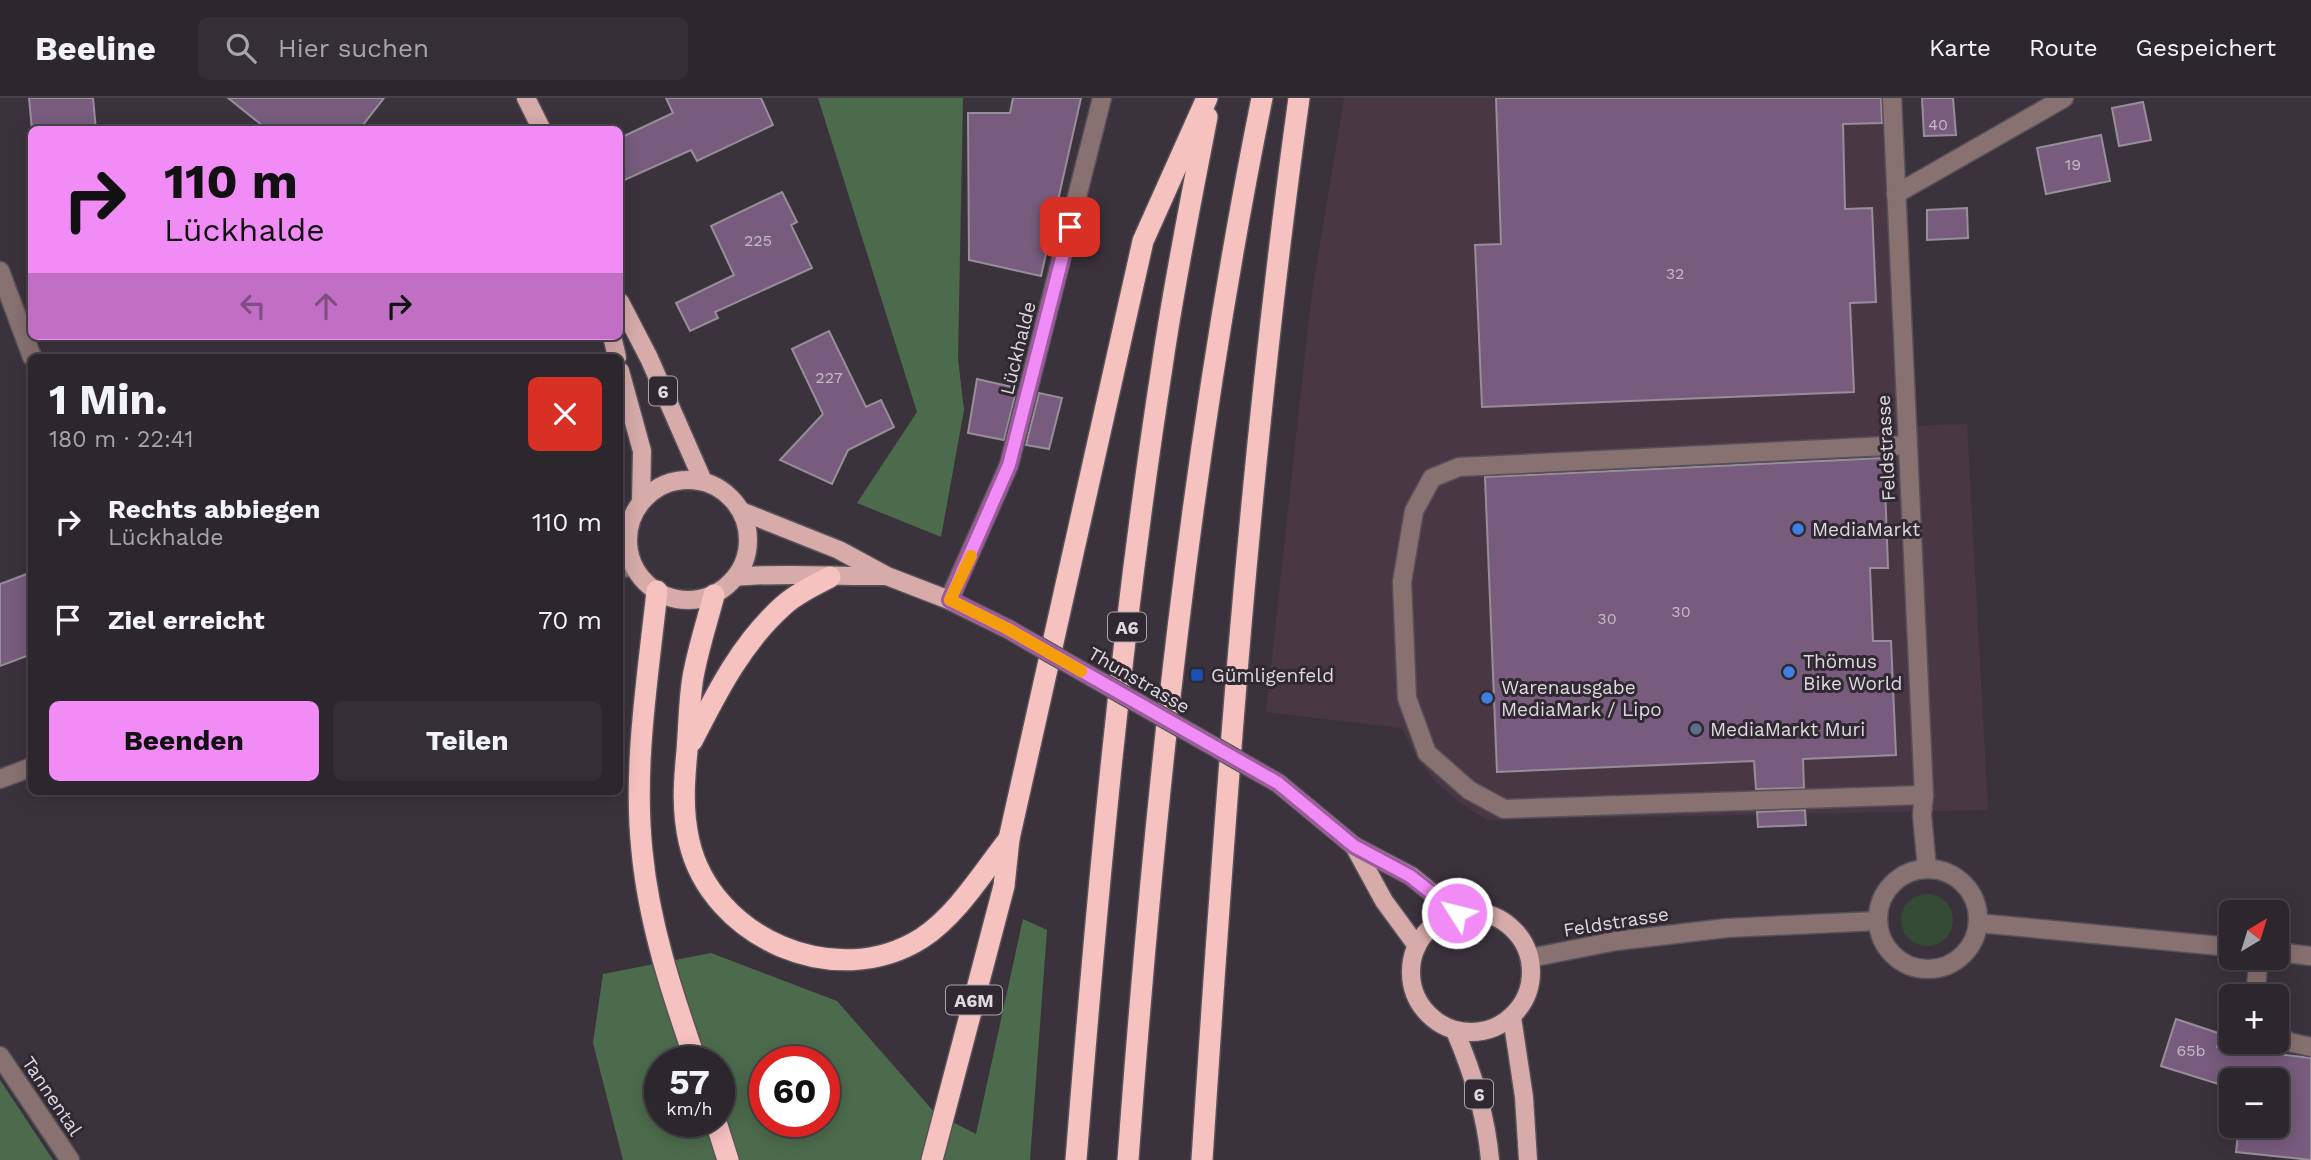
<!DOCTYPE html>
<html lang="de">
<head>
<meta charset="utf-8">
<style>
	:root { --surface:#2c262d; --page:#342e35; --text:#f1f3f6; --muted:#a6a5aa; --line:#484349; --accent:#f18bf5 }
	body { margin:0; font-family:"Work Sans",sans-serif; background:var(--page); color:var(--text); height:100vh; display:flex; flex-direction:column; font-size:26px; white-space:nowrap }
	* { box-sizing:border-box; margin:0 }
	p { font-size:23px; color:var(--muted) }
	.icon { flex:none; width:38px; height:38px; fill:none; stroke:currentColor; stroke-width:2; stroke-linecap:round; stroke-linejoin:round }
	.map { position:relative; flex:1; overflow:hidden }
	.drawer { position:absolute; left:28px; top:256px; width:595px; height:441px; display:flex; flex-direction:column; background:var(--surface); border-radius:10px; box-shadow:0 4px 18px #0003,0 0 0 2px var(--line) }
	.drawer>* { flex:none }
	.top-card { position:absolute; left:28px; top:28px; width:595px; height:214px; border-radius:10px; box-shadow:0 4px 18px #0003,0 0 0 2px var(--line); background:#f18bf5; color:#111; overflow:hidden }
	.needle { width:46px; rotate:38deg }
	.tools { position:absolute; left:2219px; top:802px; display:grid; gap:14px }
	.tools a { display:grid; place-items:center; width:70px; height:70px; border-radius:10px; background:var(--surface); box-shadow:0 4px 18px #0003,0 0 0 2px var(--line); font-size:35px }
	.speed { position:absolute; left:644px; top:948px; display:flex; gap:14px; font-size:35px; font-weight:700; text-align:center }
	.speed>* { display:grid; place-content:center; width:91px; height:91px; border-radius:50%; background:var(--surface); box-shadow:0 4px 18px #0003,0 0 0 2px var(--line); line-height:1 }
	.speed small { font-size:18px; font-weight:400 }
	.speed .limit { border:10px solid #d22; background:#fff; color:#111 }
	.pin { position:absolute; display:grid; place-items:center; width:60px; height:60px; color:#fff; margin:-30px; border-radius:14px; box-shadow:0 4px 10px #0006 }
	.me { position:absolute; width:77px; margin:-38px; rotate:306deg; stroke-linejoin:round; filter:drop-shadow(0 0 5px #0008) }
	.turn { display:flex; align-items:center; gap:24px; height:147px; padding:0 21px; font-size:32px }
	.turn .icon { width:91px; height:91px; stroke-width:2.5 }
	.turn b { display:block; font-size:49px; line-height:60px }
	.lanes { display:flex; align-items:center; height:66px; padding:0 21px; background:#0003; justify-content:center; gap:35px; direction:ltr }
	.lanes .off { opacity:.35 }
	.round { display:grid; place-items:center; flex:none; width:74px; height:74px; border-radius:10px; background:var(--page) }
	.head { display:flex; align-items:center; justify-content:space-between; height:119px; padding:0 21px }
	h1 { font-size:42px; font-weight:700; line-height:52px }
	.cta { display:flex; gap:14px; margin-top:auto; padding:14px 21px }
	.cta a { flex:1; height:80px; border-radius:10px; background:var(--accent); color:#111; font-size:28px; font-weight:700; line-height:80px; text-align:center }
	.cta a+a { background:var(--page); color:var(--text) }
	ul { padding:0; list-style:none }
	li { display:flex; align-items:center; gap:21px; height:98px; padding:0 21px }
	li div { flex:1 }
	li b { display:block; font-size:26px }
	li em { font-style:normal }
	header { display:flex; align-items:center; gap:42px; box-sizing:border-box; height:98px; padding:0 35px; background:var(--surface); border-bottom:2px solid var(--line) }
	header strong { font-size:33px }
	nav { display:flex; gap:38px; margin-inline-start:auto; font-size:24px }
	.search { width:490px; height:63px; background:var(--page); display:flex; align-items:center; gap:18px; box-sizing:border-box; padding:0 24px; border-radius:10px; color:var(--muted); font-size:26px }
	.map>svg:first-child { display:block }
</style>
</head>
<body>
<header>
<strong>Beeline</strong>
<div class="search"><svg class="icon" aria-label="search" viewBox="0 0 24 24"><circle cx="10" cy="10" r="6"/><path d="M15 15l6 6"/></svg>Hier suchen</div>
<nav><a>Karte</a><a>Route</a><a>Gespeichert</a></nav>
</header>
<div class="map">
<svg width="2311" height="1062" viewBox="0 0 2311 1062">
	<rect width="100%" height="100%" fill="#3b333c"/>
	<polygon fill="#493844" points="1344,0 1880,0 1906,328 1967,326 1988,712 1487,722 1462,706 1438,686 1418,662 1402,630 1266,614 1311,202"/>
	<circle fill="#354a35" cx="1927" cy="822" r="26"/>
	<g fill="#4c6b4c" fill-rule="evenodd">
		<polygon points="818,0 963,0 958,261 964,312 941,439 857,405 917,314"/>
		<path d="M 1023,821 L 1047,832 L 1030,1062 L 623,1062 L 593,945 L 603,876 L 711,855 L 837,903 L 935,1015 L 976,1036 ZM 660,964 L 719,964 L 719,1024 L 660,1024 ZM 765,964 L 824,964 L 824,1024 L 765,1024 Z"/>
		<polygon points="0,982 53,1062 0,1062"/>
	</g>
	<g fill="#775c7d" stroke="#978e99" stroke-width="2">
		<polygon points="29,0 93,0 96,32 32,32"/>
		<polygon points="228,0 384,0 359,32 268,32"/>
		<polygon points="666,0 761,0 773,27 697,63 691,52 620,84 620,40 673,15"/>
		<polygon points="1013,0 1081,0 1041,178 969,162 968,15 1010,15"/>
		<polygon points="1496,0 1881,0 1882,25 1843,26 1845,111 1872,110 1876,204 1850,205 1854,294 1482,309 1475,147 1501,146"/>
		<polygon points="1922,0 1953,0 1956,37 1924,38"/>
		<polygon points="2143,4 2151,42 2119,48 2112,10"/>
		<polygon points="2101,37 2110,83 2046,96 2037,50"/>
		<polygon points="782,94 797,124 791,127 812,170 715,214 718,220 690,233 676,205 734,177 711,128"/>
		<polygon points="1967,110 1968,140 1927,142 1927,112"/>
		<polygon points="829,233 866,309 881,302 894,329 848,352 832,386 780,362 823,316 792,251"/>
		<polygon points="977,281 1017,290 1004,342 968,335"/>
		<polygon points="1039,295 1062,300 1049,351 1026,347"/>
		<polygon points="1884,360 1888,470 1870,470 1873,543 1891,543 1896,657 1803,661 1804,690 1756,691 1754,663 1497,674 1485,379"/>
		<polygon points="32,474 32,556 0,568 0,486"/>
		<polygon points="1805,712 1806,727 1758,729 1757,714"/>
		<polygon points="2176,921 2221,936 2217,949 2311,960 2311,1062 2236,1054 2239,1027 2277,1027 2277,982 2231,982 2231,990 2161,968"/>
	</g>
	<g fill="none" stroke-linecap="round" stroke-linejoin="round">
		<g stroke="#58515a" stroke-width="21">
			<g id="minor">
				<polyline points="1892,0 1924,697 1922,717 1927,770"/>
				<polyline points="1896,96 2064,0"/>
				<polyline points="0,173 32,259"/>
				<polyline points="1907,347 1459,369 1432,380 1414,413 1402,484 1407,600 1427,655 1469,692 1504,711 1924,697"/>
				<polyline points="620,429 630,427"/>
				<polyline points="620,470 634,469"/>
				<polyline points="949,502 1009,367 1102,0"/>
				<polyline points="0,681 32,669"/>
				<circle cx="1928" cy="821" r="50"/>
				<polyline points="1978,825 2231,849"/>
				<polyline points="2277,854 2311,858"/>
				<polyline points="1530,860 1616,843 1727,830 1877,823"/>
				<polyline points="2255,898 2259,859"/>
				<polyline points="2277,935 2289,944 2311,949"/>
				<polyline points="0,958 70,1062"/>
			</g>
		</g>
		<g stroke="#58515a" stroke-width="21">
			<g id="major">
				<polyline points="526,0 542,32"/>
				<polyline points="620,204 649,260 703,383"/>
				<polyline points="612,238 617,259"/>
				<polyline points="620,273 642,353 641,404"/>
				<circle cx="688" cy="442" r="60"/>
				<polyline points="741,413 839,452 887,478 949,502 1008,531"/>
				<path d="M 736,479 C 786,474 835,479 886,478"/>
				<polyline points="1278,685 1354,748 1411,778 1457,815"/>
				<polyline points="1354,748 1384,803 1417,848"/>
				<circle cx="1471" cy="874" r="60"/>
				<polyline points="1512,919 1524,999 1528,1062"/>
				<path d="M 1455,933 C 1473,975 1486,1016 1490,1062"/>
			</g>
		</g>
		<g stroke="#58515a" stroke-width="24">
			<g id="highway">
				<path d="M 657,493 C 648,579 633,667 642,753 C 649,826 672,895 696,964"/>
				<path d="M 714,497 C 707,524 698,551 693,579 C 689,603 689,629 687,653 C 684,684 682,712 689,743 C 711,840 836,895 922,840 C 958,816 983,774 1009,741"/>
				<path d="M 692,643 C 717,594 742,544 784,507 C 797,495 815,487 830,479"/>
				<polyline points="716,1024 728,1062"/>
				<polyline points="932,1062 1004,788 1009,741 1143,143 1207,0"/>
				<path d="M 1076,1062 C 1097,797 1121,532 1162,269 C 1174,185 1191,102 1207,19"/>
				<path d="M 1128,1062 C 1154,706 1191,351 1262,0"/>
				<path d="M 1202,1062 C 1225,707 1250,352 1299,0"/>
			</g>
		</g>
		<use href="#minor" stroke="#877171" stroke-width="18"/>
		<use href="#major" stroke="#d6abaa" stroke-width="18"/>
		<use href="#highway" stroke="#f5c2c0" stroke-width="21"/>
		<g stroke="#58515a" stroke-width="21" stroke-linecap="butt">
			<polyline id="major-bridge" points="1008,531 1278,685"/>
		</g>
		<use href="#major-bridge" stroke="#d6abaa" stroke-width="18"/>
	</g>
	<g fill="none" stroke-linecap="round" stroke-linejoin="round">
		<g stroke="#9d5a9f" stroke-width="18">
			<polyline id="route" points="1070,129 1009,367 950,502 1008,531 1278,685 1354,748 1410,778 1457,815"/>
		</g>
		<use href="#route" stroke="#f18bf5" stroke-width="12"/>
		<polyline stroke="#f59e0b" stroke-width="12" points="971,458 950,502 1008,531 1081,573"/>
	</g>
	<g fill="#3f7fe0" stroke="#312932" stroke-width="2.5">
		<circle cx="1798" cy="431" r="7"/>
		<circle cx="1789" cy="574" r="7"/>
		<circle cx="1487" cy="600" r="7"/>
	</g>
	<rect fill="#1a4fb4" stroke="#312932" stroke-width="2.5" x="1190" y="570" width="14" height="14" rx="3.5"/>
	<circle fill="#5c6f8a" stroke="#312932" stroke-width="2.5" cx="1696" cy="631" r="7"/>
	<g text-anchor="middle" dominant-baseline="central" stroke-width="6" stroke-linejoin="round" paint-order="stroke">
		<g font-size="16" fill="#c4bac7">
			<text x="1938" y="26">40</text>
			<text x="2073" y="66">19</text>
			<text x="758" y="142">225</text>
			<text x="1675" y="175">32</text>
			<text x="829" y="279">227</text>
			<text x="1681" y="513">30</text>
			<text x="1607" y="520">30</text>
			<text x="2191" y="952">65b</text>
		</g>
		<g fill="#312932" stroke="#aaa5ac" stroke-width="2">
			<rect x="649" y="278.5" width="28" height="29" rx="5"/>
			<rect x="1108" y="514.5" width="38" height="29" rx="5"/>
			<rect x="946" y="887.5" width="56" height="29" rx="5"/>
			<rect x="1465" y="981.5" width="28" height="29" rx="5"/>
		</g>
		<g font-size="18" font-weight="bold" fill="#dedae0">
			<text x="663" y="293">6</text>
			<text x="1127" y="529">A6</text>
			<text x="974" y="902">A6M</text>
			<text x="1479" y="996">6</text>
		</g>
		<g font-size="19" fill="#dedae0" stroke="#312932">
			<text transform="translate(1018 250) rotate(-76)">Lückhalde</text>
			<text transform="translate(1886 350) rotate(-93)">Feldstrasse</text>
			<text transform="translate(1139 582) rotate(30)">Thunstrasse</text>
			<text transform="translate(1616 824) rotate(-9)">Feldstrasse</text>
			<text transform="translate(52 998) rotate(56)">Tannental</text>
		</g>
		<g font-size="19" fill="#dedae0" stroke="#312932" text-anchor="start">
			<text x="1812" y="431">MediaMarkt</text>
			<text x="1803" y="563">Thömus<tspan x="1803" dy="22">Bike World</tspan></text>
			<text x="1211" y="577">Gümligenfeld</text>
			<text x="1501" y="589">Warenausgabe<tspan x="1501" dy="22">MediaMark / Lipo</tspan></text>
			<text x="1710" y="631">MediaMarkt Muri</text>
		</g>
	</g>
</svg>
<div class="tools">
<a><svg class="needle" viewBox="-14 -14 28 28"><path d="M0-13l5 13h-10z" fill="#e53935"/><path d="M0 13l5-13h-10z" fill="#a6a5aa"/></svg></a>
<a>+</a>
<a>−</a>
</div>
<div class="speed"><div>57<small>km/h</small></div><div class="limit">60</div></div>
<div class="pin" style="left:1070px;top:129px;background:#d93025"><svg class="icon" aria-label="arrive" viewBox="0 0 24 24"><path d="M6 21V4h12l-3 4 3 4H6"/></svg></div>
<svg class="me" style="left:1457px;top:815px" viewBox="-20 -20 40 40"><circle r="17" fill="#f18bf5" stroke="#fff" stroke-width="3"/><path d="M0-11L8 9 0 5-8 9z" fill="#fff"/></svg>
<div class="top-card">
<div class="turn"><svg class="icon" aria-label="right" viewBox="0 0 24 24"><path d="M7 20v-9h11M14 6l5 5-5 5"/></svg><div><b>110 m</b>Lückhalde</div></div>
<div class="lanes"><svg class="icon off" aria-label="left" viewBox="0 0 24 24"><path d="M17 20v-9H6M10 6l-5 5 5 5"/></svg><svg class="icon off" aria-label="ahead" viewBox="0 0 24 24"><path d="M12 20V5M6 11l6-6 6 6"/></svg><svg class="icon" aria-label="right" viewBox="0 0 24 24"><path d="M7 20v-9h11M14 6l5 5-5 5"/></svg></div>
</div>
<section class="drawer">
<div class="head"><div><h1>1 Min.</h1><p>180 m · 22:41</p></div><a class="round" style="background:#d93025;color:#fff"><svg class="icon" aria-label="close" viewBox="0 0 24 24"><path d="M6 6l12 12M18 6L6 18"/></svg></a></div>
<ul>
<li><svg class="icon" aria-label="right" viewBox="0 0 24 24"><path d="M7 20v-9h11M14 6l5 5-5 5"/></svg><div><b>Rechts abbiegen</b><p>Lückhalde</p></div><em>110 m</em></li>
<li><svg class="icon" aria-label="arrive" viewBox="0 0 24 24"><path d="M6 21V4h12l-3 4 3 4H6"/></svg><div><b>Ziel erreicht</b></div><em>70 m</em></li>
</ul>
<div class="cta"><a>Beenden</a><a>Teilen</a></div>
</section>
</div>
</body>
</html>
